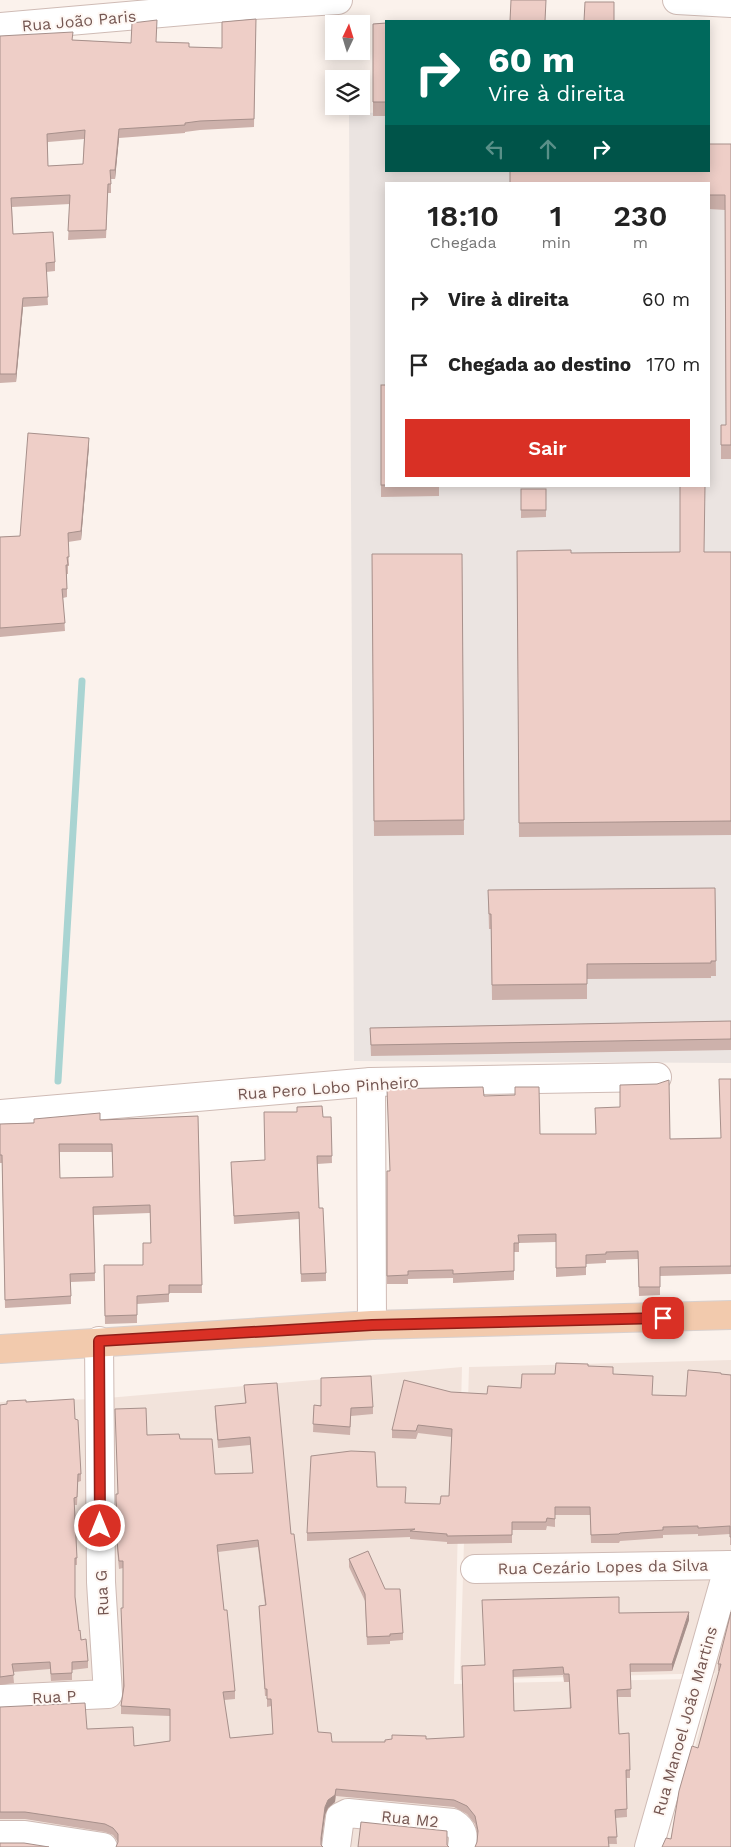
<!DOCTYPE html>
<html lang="pt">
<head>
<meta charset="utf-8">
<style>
	:root { --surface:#fff; --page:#f6f6f6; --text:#222; --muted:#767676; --accent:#d93025 }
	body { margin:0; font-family:"Work Sans",sans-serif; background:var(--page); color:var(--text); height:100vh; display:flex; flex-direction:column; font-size:19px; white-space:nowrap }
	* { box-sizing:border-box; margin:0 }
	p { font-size:16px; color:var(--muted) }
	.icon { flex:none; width:28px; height:28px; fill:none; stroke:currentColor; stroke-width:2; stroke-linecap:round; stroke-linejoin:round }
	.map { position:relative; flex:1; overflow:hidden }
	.panel { position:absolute; left:385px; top:182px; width:325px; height:305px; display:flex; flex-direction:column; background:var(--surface); border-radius:0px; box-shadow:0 2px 12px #0003 }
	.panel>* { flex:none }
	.hud { position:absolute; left:385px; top:20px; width:325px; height:152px; border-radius:0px; box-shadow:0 2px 12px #0003; background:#00695c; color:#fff; overflow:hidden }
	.needle { width:32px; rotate:4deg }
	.controls { position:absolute; left:325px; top:15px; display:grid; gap:10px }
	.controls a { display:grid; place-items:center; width:45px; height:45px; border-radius:0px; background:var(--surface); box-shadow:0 2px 12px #0003; font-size:25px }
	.pin { position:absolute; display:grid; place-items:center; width:42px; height:42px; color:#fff; margin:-21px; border-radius:10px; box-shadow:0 2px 8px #0006 }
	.me { position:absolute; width:55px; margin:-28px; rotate:0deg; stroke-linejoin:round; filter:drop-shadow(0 0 4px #0008) }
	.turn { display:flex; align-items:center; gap:18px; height:105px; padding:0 20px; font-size:22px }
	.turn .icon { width:65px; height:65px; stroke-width:2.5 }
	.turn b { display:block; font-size:35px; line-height:42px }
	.lanes { display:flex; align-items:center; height:48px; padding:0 20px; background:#0003; justify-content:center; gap:25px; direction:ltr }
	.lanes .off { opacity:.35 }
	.eta { display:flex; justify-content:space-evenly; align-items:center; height:85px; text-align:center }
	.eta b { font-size:30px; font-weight:600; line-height:35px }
	.action { display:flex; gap:10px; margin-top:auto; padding:10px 20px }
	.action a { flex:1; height:58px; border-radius:0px; background:var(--accent); color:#fff; font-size:20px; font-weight:600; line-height:58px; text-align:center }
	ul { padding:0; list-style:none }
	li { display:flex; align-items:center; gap:15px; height:65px; padding:0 20px }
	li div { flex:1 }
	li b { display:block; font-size:19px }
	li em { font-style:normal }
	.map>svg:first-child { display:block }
</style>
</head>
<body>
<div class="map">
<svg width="731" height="1847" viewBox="0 0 731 1847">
	<rect width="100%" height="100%" fill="#fbf2ec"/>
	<g fill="#f2e3db">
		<polygon points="731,1360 731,1847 668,1847 715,1673 460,1680 469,1367"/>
		<polygon points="462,1367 454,1684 687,1679 642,1847 0,1847 0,1402 96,1399"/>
	</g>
	<path fill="#ebe4e1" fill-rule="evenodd" d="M 386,112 L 386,171 L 709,171 L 731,150 L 731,1063 L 354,1061 L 349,114 ZM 386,184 L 709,184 L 709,486 L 386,486 Z"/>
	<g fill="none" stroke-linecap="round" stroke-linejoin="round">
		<polyline stroke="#a9d4d2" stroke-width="7" points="58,1081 82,681"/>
		<g stroke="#cfbbb5" stroke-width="30">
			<g id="minor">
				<polyline points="677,0 731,3"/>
				<polyline points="0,27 253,5 338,0"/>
				<polyline points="371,1082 372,1325"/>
				<polyline points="0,1114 371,1082 657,1077"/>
				<polyline points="475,1569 731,1565"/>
				<polyline points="0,1699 108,1694 101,1582 99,1341"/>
				<polyline points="0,1835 25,1835 103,1847"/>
				<path d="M 336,1847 L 340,1817 L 348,1813 L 453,1823 C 463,1829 464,1835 462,1847"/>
				<polyline points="649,1847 729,1565"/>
			</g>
		</g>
		<g stroke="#d8d0ce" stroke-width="30">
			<polyline id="major" points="0,1349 372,1325 731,1315"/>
		</g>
		<use href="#minor" stroke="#fff" stroke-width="28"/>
		<use href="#major" stroke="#f2caad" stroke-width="28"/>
	</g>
	<g fill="#cdb1ab" fill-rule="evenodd">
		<path d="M 256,19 L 254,127 L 200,130 L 185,132 L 185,133 L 119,138 L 115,179 L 111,179 L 111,193 L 108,193 L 106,238 L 68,240 L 70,204 L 12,207 L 13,234 L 55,262 L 55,271 L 46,272 L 48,305 L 23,307 L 16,382 L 0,383 L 0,36 L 131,43 L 156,42 L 189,47 L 222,48 ZM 84,139 L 83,164 L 48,166 L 48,142 Z"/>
		<polygon points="386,23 386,116 373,116 373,24"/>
		<polygon points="731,144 731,459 721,459 721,425 726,425 725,210 709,209 709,184"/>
		<polygon points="381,385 386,385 386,486 439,486 439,496 381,497"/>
		<polygon points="89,446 81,540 68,542 69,566 68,566 68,574 67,574 67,597 63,598 65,631 0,637 0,537 20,536"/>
		<polygon points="521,489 546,489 546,517 521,518"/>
		<polygon points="517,551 571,553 731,552 731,835 519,837"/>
		<polygon points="372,554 462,554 464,835 374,836"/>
		<polygon points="715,888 716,976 711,976 711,978 587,979 587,999 492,1000 491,929 489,929 488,890"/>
		<polygon points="731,1021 731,1050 371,1056 370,1028"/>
		<polygon points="731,1079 731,1274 660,1276 660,1295 639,1296 638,1259 606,1260 606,1263 586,1264 586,1275 556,1277 556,1242 519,1243 519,1252 514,1252 514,1280 453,1283 453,1278 408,1279 408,1284 387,1284 387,1171 389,1171 484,1096 540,1134 670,1139 721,1138"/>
		<path d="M 198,1116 L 202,1293 L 169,1293 L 169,1302 L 137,1304 L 137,1323 L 105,1324 L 104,1265 L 143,1265 L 151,1243 L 150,1213 L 94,1215 L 95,1281 L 71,1282 L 71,1304 L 5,1308 L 2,1163 L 0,1163 L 0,1124 ZM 60,1152 L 112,1152 L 113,1177 L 60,1178 Z"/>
		<polygon points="323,1117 331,1117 332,1163 317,1164 319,1208 326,1273 326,1281 301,1282 299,1219 234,1224 231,1170 265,1160"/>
		<polygon points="588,1366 613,1374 652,1395 686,1396 721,1374 731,1375 731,1545 730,1545 730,1534 698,1536 698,1534 663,1535 663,1538 620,1541 619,1543 591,1543 590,1515 555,1515 555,1527 547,1526 546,1530 512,1530 512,1543 447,1544 447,1542 410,1539 410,1537 307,1541 307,1533 377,1487 406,1503 440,1504 449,1496 452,1437 418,1433 416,1439 392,1438 392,1430 451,1392 487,1394 521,1388 555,1374"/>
		<path d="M 244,1385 L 291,1534 L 318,1732 L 332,1742 L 385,1742 L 464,1737 L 484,1665 L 619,1613 L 689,1620 L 672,1671 L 630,1672 L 631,1697 L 617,1697 L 619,1734 L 630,1770 L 630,1778 L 626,1778 L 627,1817 L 615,1818 L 617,1844 L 477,1842 L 478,1836 L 475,1824 L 467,1814 L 454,1807 L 336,1796 L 335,1802 L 328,1808 L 325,1815 L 321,1842 L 321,1845 L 118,1843 L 118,1842 L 113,1835 L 105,1832 L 25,1819 L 0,1819 L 0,1707 L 87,1729 L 134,1746 L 170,1741 L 170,1716 L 121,1714 L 121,1706 L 123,1687 L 123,1568 L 119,1569 L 117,1549 L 117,1541 L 119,1541 L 116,1508 L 116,1494 L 118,1494 L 147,1435 L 180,1439 L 215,1474 L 253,1473 L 250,1445 L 218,1448 L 215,1413 L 215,1406 L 245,1403 ZM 258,1547 L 265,1605 L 259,1606 L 265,1696 L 267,1696 L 267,1707 L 271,1706 L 273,1734 L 230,1738 L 224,1700 L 235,1699 L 235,1691 L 224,1610 L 218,1552 ZM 563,1675 L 564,1682 L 569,1682 L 570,1708 L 514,1711 L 513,1677 Z"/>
		<polygon points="26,1402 75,1419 81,1474 81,1481 78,1482 77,1505 74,1505 77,1558 77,1565 75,1565 75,1597 79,1631 88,1661 88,1668 72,1670 72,1680 51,1681 50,1669 13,1672 14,1683 0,1685 0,1405"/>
		<polygon points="314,1405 373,1407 373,1414 351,1416 350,1435 313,1432"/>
		<polygon points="349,1559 403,1633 403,1640 390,1641 390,1644 367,1645 365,1601 349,1567"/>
		<polygon points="731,1612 731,1847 671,1839 698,1748 719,1671 718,1671 718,1664"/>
	</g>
	<g fill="#a7908b">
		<polygon points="119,129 119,138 115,179 115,170"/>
		<polygon points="23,298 23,307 16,382 16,374"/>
		<polygon points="89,438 89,446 81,540 81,531"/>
		<polygon points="689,1612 689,1620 672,1671 672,1664"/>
		<polygon points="336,1789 335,1802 328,1808 325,1815 321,1845 321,1838 325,1807 328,1800"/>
	</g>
	<g fill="#eecec7" stroke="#a7908b" fill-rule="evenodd">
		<polygon points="511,0 546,0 545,21 510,21"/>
		<polygon points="585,2 614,2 614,21 584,21"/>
		<path d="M 256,19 L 254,119 L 200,121 L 185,123 L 185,125 L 119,129 L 115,170 L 110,170 L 111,184 L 108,184 L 106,230 L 68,231 L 70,195 L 11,198 L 13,234 L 53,232 L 55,262 L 46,263 L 48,297 L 23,298 L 16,374 L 0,374 L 0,36 L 73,32 L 72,40 L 131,43 L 132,23 L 157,20 L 156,42 L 189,43 L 189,47 L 222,48 L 222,22 ZM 85,130 L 83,164 L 48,166 L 47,134 Z"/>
		<polygon points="386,23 386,102 373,102 373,24"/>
		<polygon points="709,144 731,144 731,445 721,445 721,425 726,425 725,195 709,195 709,184 510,184 510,171 709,171"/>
		<rect x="381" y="385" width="5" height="100"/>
		<polygon points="28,433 89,438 81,531 68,533 69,557 67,557 68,565 66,565 67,589 62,589 65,623 0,628 0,537 20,536"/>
		<polygon points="680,486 705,486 704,552 731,552 731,821 519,823 517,551 571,550 571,553 680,552"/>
		<rect x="521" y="489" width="25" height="21"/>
		<polygon points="372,554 462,554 464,820 374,821"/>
		<polygon points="715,888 716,961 711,961 711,963 587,964 587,984 492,985 491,914 489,914 488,890"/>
		<polygon points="731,1021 731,1039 371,1045 370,1028"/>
		<polygon points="719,1079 731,1079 731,1266 660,1267 660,1287 639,1287 638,1251 606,1252 606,1254 586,1255 586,1267 556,1268 556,1234 518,1235 519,1243 514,1243 514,1271 453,1274 453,1270 408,1271 408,1275 387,1276 387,1171 390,1171 387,1089 483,1087 484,1096 515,1095 515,1087 539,1087 540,1134 596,1134 595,1108 620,1107 620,1085 657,1084 669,1080 670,1139 721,1138"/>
		<polygon points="322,1106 323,1117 331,1117 332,1156 317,1156 319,1208 323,1208 326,1273 301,1274 299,1212 234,1216 231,1162 265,1160 264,1112 297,1112 297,1107"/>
		<path d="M 100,1113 L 100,1120 L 198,1116 L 202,1285 L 169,1285 L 169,1294 L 137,1296 L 137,1315 L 105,1316 L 104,1265 L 143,1265 L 143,1243 L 151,1243 L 150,1205 L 93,1207 L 95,1273 L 70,1274 L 71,1296 L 5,1300 L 2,1155 L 0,1155 L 0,1124 L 34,1123 L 34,1119 ZM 59,1144 L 112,1144 L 113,1177 L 60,1178 Z"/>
		<polygon points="556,1363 588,1364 588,1366 613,1367 613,1374 653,1376 652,1395 686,1396 688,1370 721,1373 721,1374 731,1375 731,1537 730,1537 730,1526 698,1528 698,1526 663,1527 663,1530 620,1533 619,1534 591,1535 590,1507 555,1507 555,1519 547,1518 546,1522 512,1522 512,1535 447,1536 447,1534 410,1531 415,1529 307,1533 311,1456 351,1451 375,1452 377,1487 406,1487 405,1503 440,1504 441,1496 449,1496 452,1429 418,1425 416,1431 392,1430 404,1380 451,1392 487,1394 488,1386 521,1388 522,1374 555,1374"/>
		<polygon points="371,1376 373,1407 351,1408 350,1427 313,1424 314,1405 321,1406 321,1378"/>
		<path d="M 277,1383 L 291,1534 L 294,1534 L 318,1732 L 331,1733 L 332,1742 L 385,1742 L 385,1740 L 392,1739 L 392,1735 L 426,1736 L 426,1739 L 464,1737 L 462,1666 L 485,1665 L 482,1600 L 619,1597 L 619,1613 L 689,1612 L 672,1664 L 630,1664 L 631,1689 L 617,1690 L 619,1734 L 629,1733 L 630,1770 L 626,1770 L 627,1809 L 615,1810 L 617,1837 L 608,1837 L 609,1847 L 475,1847 L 477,1842 L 478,1831 L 475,1816 L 467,1806 L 454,1800 L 336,1789 L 335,1795 L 328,1800 L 325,1807 L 321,1838 L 321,1845 L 323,1847 L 116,1847 L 118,1842 L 118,1834 L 113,1828 L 105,1824 L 25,1812 L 0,1812 L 0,1707 L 85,1703 L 87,1729 L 133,1727 L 134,1746 L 170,1741 L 170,1709 L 121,1706 L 124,1686 L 121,1608 L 123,1608 L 123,1561 L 119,1561 L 117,1541 L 119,1541 L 116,1501 L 116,1494 L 118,1494 L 115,1409 L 146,1408 L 147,1435 L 179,1434 L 180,1439 L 212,1439 L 215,1474 L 253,1473 L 250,1437 L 218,1440 L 215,1406 L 246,1403 L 244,1385 ZM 258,1540 L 266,1605 L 259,1606 L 265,1689 L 267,1689 L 267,1699 L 271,1699 L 273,1734 L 230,1738 L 223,1692 L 235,1691 L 227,1610 L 224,1610 L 217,1545 ZM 563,1667 L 564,1674 L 569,1674 L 571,1708 L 514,1711 L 513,1670 Z"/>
		<polygon points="74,1399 75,1419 78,1420 81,1474 78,1474 77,1497 74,1498 77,1558 75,1558 75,1597 79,1631 80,1630 81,1640 86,1639 88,1661 72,1662 72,1673 51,1674 50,1662 12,1664 14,1675 0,1677 0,1405 7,1404 7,1401 26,1400 26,1402"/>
		<polygon points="368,1551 385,1589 400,1589 403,1633 390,1634 390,1636 367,1637 365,1594 349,1559"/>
		<polygon points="731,1612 731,1847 662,1847 666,1838 671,1839 679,1791 692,1746 698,1748 721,1664 718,1664"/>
		<polygon points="361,1822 447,1831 447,1845 449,1847 358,1847"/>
		<polygon points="0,1843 24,1843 49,1847 0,1847"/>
	</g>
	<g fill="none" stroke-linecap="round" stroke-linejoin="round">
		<g stroke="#8d1f18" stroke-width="12">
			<polyline id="route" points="100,1526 99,1341 372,1325 663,1318"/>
		</g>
		<use href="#route" stroke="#d93025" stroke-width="9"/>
	</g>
	<g text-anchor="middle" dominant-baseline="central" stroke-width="4" stroke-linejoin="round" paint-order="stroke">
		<g font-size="16" fill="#745651" stroke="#fef7f3">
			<text transform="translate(79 21) rotate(-5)">Rua João Paris</text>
			<text transform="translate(328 1088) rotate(-4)">Rua Pero Lobo Pinheiro</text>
			<text transform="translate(603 1567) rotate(-1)">Rua Cezário Lopes da Silva</text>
			<text transform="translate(102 1593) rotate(-93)">Rua G</text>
			<text transform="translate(54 1697) rotate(-3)">Rua P</text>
			<text transform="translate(685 1721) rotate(-74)">Rua Manoel João Martins</text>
			<text transform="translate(410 1819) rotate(6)">Rua M2</text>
		</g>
	</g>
</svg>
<div class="controls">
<a><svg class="needle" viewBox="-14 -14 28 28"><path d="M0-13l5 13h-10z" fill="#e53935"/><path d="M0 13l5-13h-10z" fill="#767676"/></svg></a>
<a><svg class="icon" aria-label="layers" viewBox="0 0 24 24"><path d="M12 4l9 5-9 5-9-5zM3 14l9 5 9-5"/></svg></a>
</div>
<div class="pin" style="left:663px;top:1318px;background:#d93025"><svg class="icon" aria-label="arrive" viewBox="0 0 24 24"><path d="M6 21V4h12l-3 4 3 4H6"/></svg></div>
<svg class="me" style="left:100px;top:1526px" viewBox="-20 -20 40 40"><circle r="17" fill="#d93025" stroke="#fff" stroke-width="3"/><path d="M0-11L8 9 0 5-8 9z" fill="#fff"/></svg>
<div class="hud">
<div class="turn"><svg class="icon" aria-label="right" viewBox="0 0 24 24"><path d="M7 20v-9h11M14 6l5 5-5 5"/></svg><div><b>60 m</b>Vire à direita</div></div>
<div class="lanes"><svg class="icon off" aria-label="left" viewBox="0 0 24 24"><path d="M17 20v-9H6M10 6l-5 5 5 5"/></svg><svg class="icon off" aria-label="ahead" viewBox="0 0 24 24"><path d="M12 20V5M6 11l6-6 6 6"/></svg><svg class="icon" aria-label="right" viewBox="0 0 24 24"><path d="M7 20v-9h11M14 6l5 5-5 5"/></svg></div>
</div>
<section class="panel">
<div class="eta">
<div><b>18:10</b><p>Chegada</p></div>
<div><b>1</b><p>min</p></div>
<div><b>230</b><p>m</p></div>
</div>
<ul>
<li><svg class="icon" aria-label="right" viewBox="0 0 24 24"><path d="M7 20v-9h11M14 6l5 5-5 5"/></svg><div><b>Vire à direita</b></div><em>60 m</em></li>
<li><svg class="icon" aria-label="arrive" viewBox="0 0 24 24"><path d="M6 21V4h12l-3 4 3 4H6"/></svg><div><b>Chegada ao destino</b></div><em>170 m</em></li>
</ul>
<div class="action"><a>Sair</a></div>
</section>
</div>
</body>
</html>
